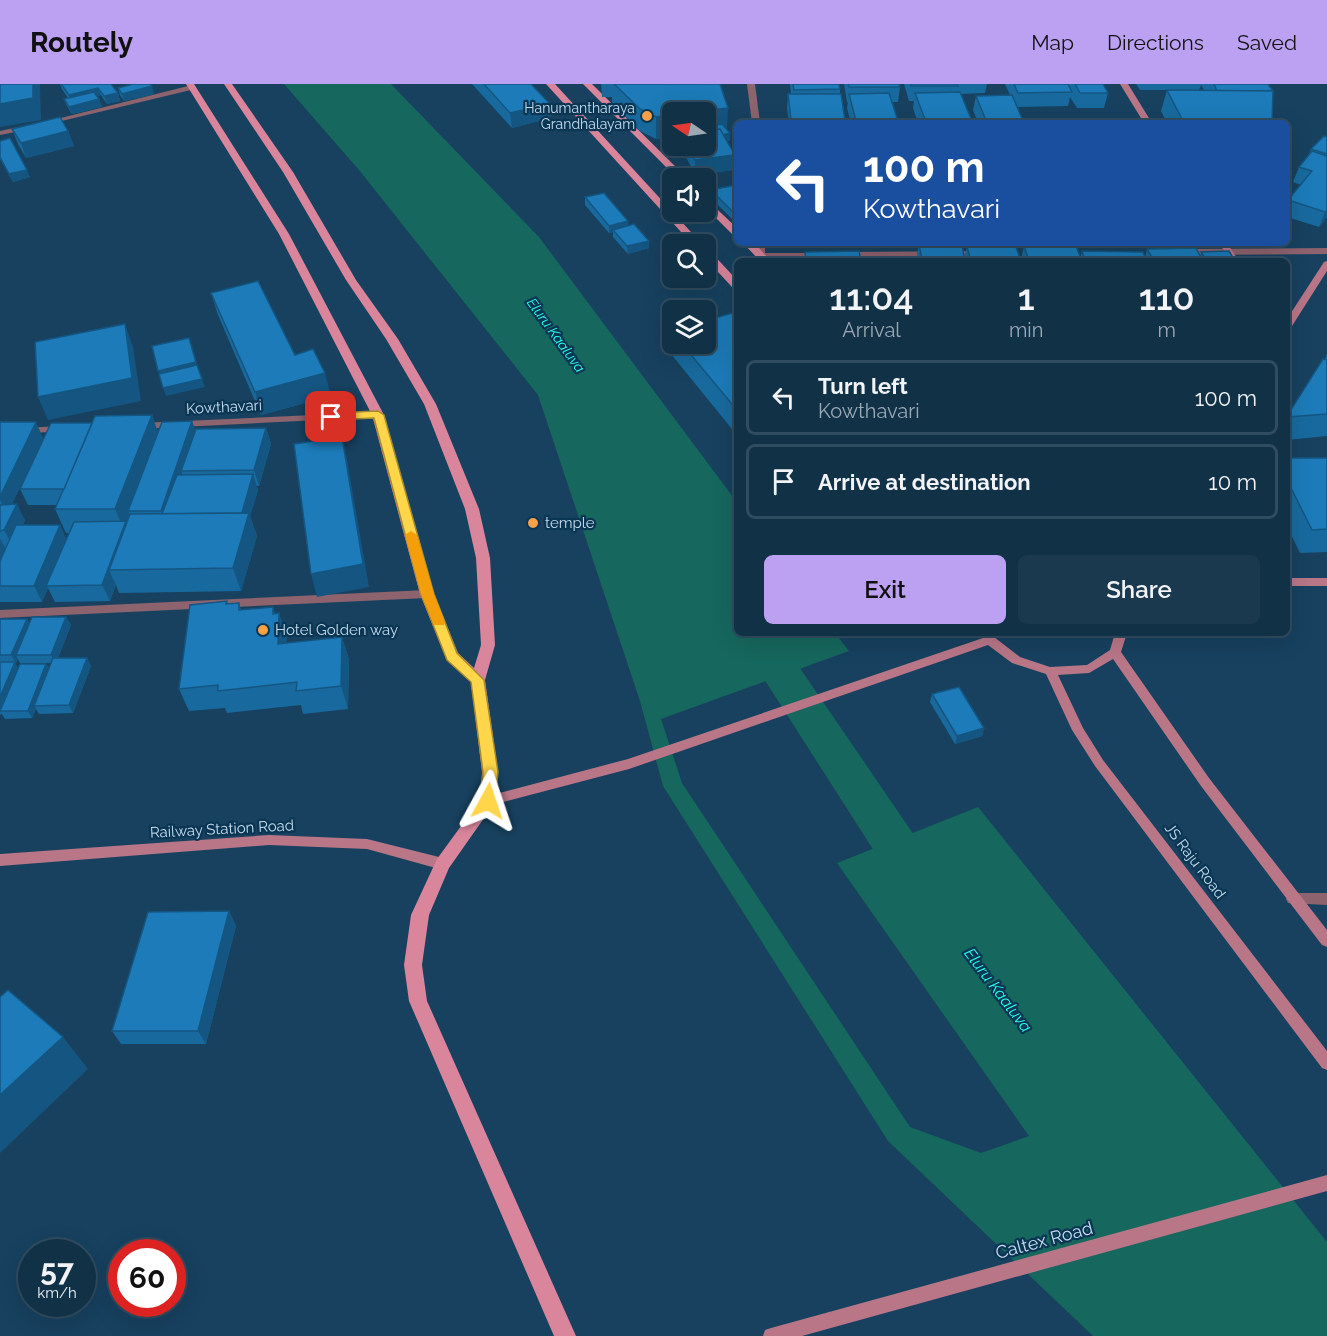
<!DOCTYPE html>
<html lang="en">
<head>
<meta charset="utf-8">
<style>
	:root { --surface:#113147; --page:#1a394e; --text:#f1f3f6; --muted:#9ca9b4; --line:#304c60; --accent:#bca0f2 }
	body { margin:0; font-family:Raleway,sans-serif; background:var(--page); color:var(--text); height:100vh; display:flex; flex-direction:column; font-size:22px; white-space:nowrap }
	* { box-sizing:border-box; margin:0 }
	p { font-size:20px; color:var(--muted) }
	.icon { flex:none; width:33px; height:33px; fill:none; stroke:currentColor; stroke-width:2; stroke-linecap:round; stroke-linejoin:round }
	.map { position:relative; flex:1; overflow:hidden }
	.drawer { position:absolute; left:734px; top:174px; width:556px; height:378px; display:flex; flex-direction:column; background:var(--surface); border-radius:9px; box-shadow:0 6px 24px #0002,0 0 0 2px var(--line) }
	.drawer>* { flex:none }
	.hud { position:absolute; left:734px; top:36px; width:556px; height:126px; border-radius:9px; box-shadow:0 6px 24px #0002,0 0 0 2px var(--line); background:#1a4fa0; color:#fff; overflow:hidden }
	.needle { width:39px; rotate:283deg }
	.controls { position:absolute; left:662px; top:18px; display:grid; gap:12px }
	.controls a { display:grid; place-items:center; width:54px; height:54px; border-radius:9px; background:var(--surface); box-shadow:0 6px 24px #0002,0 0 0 2px var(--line); font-size:30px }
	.speed { position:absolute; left:18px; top:1155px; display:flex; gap:12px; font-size:30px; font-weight:700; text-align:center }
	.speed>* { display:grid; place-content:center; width:78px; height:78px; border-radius:50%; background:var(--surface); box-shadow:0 6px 24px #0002,0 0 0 2px var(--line); line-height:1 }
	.speed small { font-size:15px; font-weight:400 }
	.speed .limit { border:9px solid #d22; background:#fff; color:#111 }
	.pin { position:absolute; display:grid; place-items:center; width:51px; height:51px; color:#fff; margin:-26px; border-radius:12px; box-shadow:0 3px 9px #0006 }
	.me { position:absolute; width:66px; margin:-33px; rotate:5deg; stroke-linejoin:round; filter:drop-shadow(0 0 4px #0008) }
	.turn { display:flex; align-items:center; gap:21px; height:126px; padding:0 30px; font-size:27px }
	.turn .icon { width:78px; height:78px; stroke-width:2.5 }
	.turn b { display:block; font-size:42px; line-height:51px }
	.eta { display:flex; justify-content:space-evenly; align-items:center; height:102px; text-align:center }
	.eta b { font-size:36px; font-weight:600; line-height:42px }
	.action { display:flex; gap:12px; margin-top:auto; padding:12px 30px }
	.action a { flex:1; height:69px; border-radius:9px; background:var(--accent); color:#111; font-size:24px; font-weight:600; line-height:69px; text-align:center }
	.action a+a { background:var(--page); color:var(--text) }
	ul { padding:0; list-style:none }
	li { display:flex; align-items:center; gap:18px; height:75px; margin:0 12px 9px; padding:0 18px; border:3px solid var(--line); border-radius:9px }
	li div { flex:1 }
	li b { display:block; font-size:22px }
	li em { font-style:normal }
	header { display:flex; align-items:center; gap:36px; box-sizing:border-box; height:84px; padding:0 30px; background:var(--accent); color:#111 }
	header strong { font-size:28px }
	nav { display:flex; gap:33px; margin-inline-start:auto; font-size:21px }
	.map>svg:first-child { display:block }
</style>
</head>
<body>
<header>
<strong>Routely</strong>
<nav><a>Map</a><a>Directions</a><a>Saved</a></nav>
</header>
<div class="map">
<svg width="1327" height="1252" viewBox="0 0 1327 1252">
	<rect width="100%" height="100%" fill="#17415f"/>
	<polygon fill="#16675d" points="284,0 391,0 539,153 736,417 736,549 835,549 849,567 661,635 682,699 910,1043 981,1069 1029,1052 837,779 978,723 1327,1158 1327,1252 1093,1252 888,1057 663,702 640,617 538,311 359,86"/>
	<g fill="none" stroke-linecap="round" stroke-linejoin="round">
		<polygon fill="#16675d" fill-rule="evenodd" points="736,546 736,549 776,549 942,792 948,806 942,820 925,826 908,820 741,559 735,549"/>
		<g fill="#8d636d" fill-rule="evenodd">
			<polygon points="747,0 755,0 760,39 752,39"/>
			<polygon points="192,1 196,3 195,5 45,41 41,39"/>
			<polygon points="28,41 32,43 31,45 0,51 0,47"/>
			<polygon points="757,159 765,159 765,169 819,169 823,172 819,175 761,175 757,172"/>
			<polygon points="1327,164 1327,170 1181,171 1177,168 1181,165"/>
			<polygon points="981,167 985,170 984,172 845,174 841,171 845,168"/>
			<polygon points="378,328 383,331 381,333 140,345 135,342 140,339"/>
			<polygon points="62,342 67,345 65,347 0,351 0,345"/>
			<polygon points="427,506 433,510 427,514 0,534 0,526"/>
			<polygon points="1293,809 1327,809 1327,821 1288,819 1286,815 1288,811"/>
		</g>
		<g fill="#b87687" fill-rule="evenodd">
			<polygon points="1120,0 1128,0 1152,39 1144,39"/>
			<polygon points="1219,159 1227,159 1239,177 1231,177"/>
			<polygon points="1327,177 1327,187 1292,242 1287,245 1287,235 1324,178"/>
			<rect x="1287" y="494" width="40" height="8"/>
			<polygon points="982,549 992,549 994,553 1020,573 1050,583 1087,581 1110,566 1115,549 1127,549 1121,568 1209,694 1327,846 1327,863 1322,861 1201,702 1113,575 1089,589 1058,591 1083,644 1103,676 1327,967 1327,986 1322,984 1095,682 1072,646 1046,590 1012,579 988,561 629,685 488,722 484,721 482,717 484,713 488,712 628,675 983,554"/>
			<polygon points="269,751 367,755 443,774 448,776 450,780 448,784 443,786 367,765 269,761 0,782 0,770"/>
			<polygon points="1327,1091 1327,1107 802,1252 763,1252 765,1246 771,1244"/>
		</g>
		<g fill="#d9859b" fill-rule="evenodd">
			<polygon points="186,0 194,0 289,150 384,331 434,510 458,569 474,584 481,561 476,474 465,425 424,320 386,255 346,196 283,88 224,0 232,0 293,88 356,196 398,255 436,320 479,425 490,474 495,561 485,596 498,688 496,717 449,784 429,831 422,881 427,917 576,1252 554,1252 409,917 404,881 411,831 437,775 480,716 482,688 471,598 447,576 420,510 372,331 279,150"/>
			<polygon points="546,0 555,0 702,160 692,160"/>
			<polygon points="583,0 592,0 687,94 677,94"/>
			<polygon points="705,114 736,143 736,151 732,150 705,123"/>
			<polygon points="743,159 754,159 771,177 760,177"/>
			<polygon points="705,165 709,166 736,195 736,204 732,203 705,174"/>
		</g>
	</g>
	<g fill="#186a9e" fill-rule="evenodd">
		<polygon points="60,0 111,0 118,9 120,17 107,20 101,11 97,12 102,23 72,30 67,22 64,15 68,14 62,5"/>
		<polygon points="472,0 531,0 551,34 512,44"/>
		<path d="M 601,0 L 720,0 L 727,46 L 730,57 L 727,57 L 735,71 L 734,86 L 695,91 L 682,65 L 668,67 L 661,57 L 661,54 L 656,55 L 640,47 L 612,19 L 612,13 L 602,13 ZM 705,28 L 705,62 L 672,62 Z"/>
		<polygon points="790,0 839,0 840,5 840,10 845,36 845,39 789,39 787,24 788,10 791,10"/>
		<polygon points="844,0 899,0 900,3 898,18 892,18 898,37 897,39 851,39 847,24 848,18 847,18"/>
		<polygon points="904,0 987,0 985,9 960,10 972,37 972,39 918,39 913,24 914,17 909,17"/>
		<polygon points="1005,0 1103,0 1108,9 1104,24 1077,24 1070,13 1068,22 1017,23 1024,39 978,39 973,26 976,12 1010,11"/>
		<path d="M 1136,0 L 1268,0 L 1272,39 L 1167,39 L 1161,27 L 1167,6 L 1140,6 ZM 1201,1 L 1204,6 L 1199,6 Z"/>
		<polygon points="118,4 154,10 124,17 120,11"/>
		<polygon points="12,45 68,47 74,62 26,74 18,60"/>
		<polygon points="1327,53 1327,133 1319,143 1287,133 1287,118 1301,101 1293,98 1299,83 1309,70 1311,65"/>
		<polygon points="0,57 30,93 13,98 0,75"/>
		<polygon points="736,101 736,139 711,114 711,106"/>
		<polygon points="585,113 628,137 628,141 649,157 649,164 628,170 613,153 613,148 609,149 585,121"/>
		<polygon points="1248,159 1284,159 1283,160 1249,161"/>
		<polygon points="919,160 964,174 967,163 1021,176 1024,162 1080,174 1082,167 1145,174 1147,165 1200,172 1201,168 1235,177 916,177"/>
		<polygon points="211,209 295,271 331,312 261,331 218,231"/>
		<polygon points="736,228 736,350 671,270 671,247 672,246 672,260 705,260"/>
		<polygon points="1327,270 1327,352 1287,356 1287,332 1325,275"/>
		<polygon points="152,331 158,348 195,346 266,344 271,360 259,402 256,402 258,406 250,432 257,452 241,507 119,509 116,501 110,517 55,518 48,504 42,518 0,518 0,338 43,354 12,420 25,436 23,441 60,441 66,455 69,449 66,449 55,425 57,421 28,421 20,405 92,339"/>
		<polygon points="1287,374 1327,374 1327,468 1300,469 1287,442"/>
		<polygon points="227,517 228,520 239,519 241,526 275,529 287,552 286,559 342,553 349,576 348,625 303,630 301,621 227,629 225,624 189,627 179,605"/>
		<path d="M 66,533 L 71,541 L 58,574 L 87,574 L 91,582 L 73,629 L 39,630 L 36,625 L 32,634 L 5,635 L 1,629 L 0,632 L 0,535 L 27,535 L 29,539 ZM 18,575 L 20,579 L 51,579 L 49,584 L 46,580 L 18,584 L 15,579 L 16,579 Z"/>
		<polygon points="932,610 984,644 982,652 955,660 930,618"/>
		<polygon points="229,827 236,842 206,960 121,960 112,947"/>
	</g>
	<g fill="#145681">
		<polygon points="33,0 40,0 40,1 41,36 0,43 0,20"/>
		<polygon points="152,2 154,10 124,17 122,10"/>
		<polygon points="98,4 101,11 71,18 69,11"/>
		<polygon points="118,9 120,17 107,20 104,12"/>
		<polygon points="99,15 102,23 72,30 69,23"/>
		<polygon points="550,20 551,34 512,44 510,29"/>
		<polygon points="728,24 727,46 705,49 705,28 694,28"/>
		<polygon points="672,31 672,53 661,49 661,54 656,55 656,33"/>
		<polygon points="68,47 74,62 26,74 21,59"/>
		<polygon points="730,49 730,57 705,61 705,54"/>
		<polygon points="672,59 672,62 682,62 682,65 668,67 668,60"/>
		<polygon points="735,71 734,86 695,91 695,76"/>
		<polygon points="27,86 30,93 13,98 9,90"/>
		<polygon points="1327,126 1327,133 1319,143 1325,128"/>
		<polygon points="628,137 629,145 613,146 613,148 609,149 609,142"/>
		<polygon points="649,157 649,164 628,170 627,162"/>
		<polygon points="125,240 133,263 141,317 48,336 38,313"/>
		<polygon points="189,254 198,286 161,295 158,287"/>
		<polygon points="325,289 331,312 261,331 255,308"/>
		<polygon points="202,295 205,303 166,312 163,304"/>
		<polygon points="152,331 160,355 128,427 131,433 109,486 116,501 110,517 102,501 123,444 115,425"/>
		<polygon points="192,337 198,353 181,387 184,394 163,432 161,427"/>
		<polygon points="36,338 43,354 7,430 0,416 0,413"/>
		<polygon points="266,344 271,360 259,402 254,386"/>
		<polygon points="342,353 347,376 369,503 317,513 311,490"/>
		<polygon points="253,390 258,406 250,432 257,452 241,507 233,484 241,431"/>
		<polygon points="17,420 25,436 13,462 4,446"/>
		<polygon points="60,441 67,457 46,502 48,504 42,518 34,502"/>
		<polygon points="0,455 9,470 0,489"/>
		<polygon points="273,523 279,540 279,529 287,552 285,583 278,560 273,530"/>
		<polygon points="66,533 71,541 56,579 51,571"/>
		<polygon points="27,535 31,543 16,571 18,575 16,579 11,571"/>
		<polygon points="342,553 349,576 348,625 341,602"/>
		<polygon points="87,574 91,582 73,629 69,621"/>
		<polygon points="15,578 19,586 0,627 0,613"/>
		<polygon points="46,580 51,587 34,622 36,625 32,634 28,627"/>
		<polygon points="984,644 982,652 955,660 957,652"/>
		<polygon points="229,827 236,842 206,960 198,947"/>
		<polygon points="63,953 88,985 0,1069 0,1011"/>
	</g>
	<g fill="#1c7bb8" stroke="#145681" stroke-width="1.5">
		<polygon points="0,0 33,0 33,14 0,20"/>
		<polygon points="61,0 111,0 118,9 104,12 98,4 69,11"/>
		<polygon points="133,0 150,0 152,2 122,10 118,4"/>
		<polygon points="484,0 531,0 550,20 510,29"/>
		<polygon points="614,0 720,0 728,24 694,28 672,28 672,31 656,33 640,25"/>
		<polygon points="793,0 839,0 840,5 794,6"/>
		<polygon points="848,0 899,0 900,3 849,3"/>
		<polygon points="911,0 957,0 958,2 911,2"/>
		<polygon points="1014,0 1068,0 1072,8 1018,9"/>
		<polygon points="1075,0 1103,0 1108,9 1080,9"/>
		<polygon points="1214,0 1268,0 1273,7 1217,7"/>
		<polygon points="1167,6 1273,7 1272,39 1184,39"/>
		<polygon points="94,8 99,15 69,23 64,15"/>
		<polygon points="960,8 972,37 926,38 915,9"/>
		<polygon points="889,9 898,37 856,37 849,10"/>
		<polygon points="788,10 841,10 845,36 791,36"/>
		<polygon points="1012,11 1024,39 987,39 976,12"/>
		<polygon points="60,33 68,47 21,59 12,45"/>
		<polygon points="722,40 730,49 723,51 720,45 705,48 705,43"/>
		<polygon points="720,45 735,71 695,76 687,62 705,62 705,48"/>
		<polygon points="672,47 672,59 668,60 661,49"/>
		<polygon points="1324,52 1327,53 1327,70 1311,65"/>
		<polygon points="10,54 27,86 9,90 0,73 0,57"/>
		<polygon points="1312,67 1327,72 1327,126 1325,128 1288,116 1312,87 1299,83"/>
		<polygon points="736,101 736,131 711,106"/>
		<polygon points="604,109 628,137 609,142 585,113"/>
		<polygon points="634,140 649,157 627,162 613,146"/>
		<polygon points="919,160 962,161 965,177 922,177"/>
		<polygon points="1024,162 1076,162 1082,177 1029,177"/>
		<polygon points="967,163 1016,163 1021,177 971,177"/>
		<polygon points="1196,164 1203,177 1154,177 1147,165"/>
		<polygon points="859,167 861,177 806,177 805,168"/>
		<polygon points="1082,167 1143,168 1146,177 1085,177"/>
		<polygon points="1229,167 1235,177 1207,177 1201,168"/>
		<polygon points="258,197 295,271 313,265 325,289 255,308 211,209"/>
		<polygon points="736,228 736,325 682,260 705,260 705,237"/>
		<polygon points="125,240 132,294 38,313 35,258"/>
		<polygon points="189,254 196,278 158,287 152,262"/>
		<polygon points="1323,275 1327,276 1327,330 1287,333 1287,332"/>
		<polygon points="197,281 202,295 163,304 159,290"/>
		<polygon points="152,331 115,425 55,425 95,332"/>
		<polygon points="192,337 161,427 128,427 162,338"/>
		<polygon points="0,338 36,338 0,413"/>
		<polygon points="51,339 92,339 64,405 20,405"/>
		<polygon points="266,344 254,386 181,387 196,345"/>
		<polygon points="342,353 363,480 311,490 294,360"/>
		<polygon points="1287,374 1327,374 1327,445 1312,446 1287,396"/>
		<polygon points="253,390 242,429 162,430 177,391"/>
		<polygon points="17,420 4,446 0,447 0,421"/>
		<polygon points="249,429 233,484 109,486 130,430"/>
		<polygon points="126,437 102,501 46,502 74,438"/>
		<polygon points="16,441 60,441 34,502 0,502 0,477"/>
		<polygon points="227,517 226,520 239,519 239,526 273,523 273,530 279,529 278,560 342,553 341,602 296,607 297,598 218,607 218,601 179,605 190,521"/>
		<polygon points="32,533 66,533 51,571 16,571"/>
		<polygon points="0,535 27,535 11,571 0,571"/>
		<polygon points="53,574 87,574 69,621 34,622"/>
		<polygon points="0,578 15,578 0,613"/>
		<polygon points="20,580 46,580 28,627 0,627"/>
		<polygon points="959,603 984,644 957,652 932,610"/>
		<polygon points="229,827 198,947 112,947 148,828"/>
		<polygon points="8,906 63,953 0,1011 0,913"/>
	</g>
	<polygon fill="#ffd54a" stroke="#a68a30" stroke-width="1.5" points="378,327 384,331 434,510 457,569 484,596 498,688 495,717 488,723 480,717 483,688 471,598 447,576 421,510 374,334 331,336 326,333 331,329"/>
	<polygon fill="#f59e0b" points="411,447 417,451 434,510 445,538 444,541 434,541 421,510 405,451"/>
	<g fill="#f7a149" stroke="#0a3654" stroke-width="2">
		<circle cx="647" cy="32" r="6"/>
		<circle cx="533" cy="439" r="6"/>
		<circle cx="263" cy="546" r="6"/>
	</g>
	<g text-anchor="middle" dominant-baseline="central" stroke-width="4.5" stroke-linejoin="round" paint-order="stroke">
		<g font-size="14" fill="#c5dcee" stroke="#0a3654" text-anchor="end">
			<text x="635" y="24">Hanumantharaya<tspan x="635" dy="16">Grandhalayam</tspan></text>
		</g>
		<g font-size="14" font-style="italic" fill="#23fee7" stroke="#0a3654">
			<text transform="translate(556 251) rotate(54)">Eluru Kaaluva</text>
		</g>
		<g font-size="15" fill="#c5dcee" stroke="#0a3654">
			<text transform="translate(224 323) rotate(-3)">Kowthavari</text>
			<text transform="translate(222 745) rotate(-3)">Railway Station Road</text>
			<text transform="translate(1195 777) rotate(53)">JS Raju Road</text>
		</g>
		<g font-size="15" fill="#c5dcee" stroke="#0a3654" text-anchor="start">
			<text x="545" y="439">temple</text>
			<text x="275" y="546">Hotel Golden way</text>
		</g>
		<g font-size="16" font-style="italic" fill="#23fee7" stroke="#0a3654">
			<text transform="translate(998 906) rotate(53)">Eluru Kaaluva</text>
		</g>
		<g font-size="18" fill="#c5dcee" stroke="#0a3654">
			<text transform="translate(1044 1156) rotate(-15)">Caltex Road</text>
		</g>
	</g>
</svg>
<div class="controls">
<a><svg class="needle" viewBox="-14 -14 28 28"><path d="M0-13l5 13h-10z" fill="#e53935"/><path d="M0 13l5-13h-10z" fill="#9ca9b4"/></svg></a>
<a><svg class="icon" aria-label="sound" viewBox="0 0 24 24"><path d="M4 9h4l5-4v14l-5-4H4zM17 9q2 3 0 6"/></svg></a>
<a><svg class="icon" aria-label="search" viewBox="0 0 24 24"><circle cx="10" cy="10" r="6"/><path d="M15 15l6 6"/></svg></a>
<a><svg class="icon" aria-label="layers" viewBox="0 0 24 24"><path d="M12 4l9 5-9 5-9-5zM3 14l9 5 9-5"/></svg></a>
</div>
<div class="speed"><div>57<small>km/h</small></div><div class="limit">60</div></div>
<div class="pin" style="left:331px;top:333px;background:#d93025"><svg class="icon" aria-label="arrive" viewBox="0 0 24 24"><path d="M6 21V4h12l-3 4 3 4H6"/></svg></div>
<svg class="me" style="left:488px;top:717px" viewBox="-20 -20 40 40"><path d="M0-17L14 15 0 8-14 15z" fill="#ffd54a" stroke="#fff" stroke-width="4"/></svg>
<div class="hud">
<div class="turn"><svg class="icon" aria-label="left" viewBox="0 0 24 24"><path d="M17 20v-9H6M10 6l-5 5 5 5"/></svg><div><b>100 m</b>Kowthavari</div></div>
</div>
<section class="drawer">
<div class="eta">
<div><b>11:04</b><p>Arrival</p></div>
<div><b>1</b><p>min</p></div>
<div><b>110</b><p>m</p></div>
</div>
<ul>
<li><svg class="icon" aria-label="left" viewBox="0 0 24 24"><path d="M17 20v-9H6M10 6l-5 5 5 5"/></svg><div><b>Turn left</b><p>Kowthavari</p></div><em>100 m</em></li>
<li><svg class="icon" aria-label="arrive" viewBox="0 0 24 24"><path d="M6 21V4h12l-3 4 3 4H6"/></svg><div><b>Arrive at destination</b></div><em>10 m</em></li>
</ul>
<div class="action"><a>Exit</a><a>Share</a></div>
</section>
</div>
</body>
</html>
